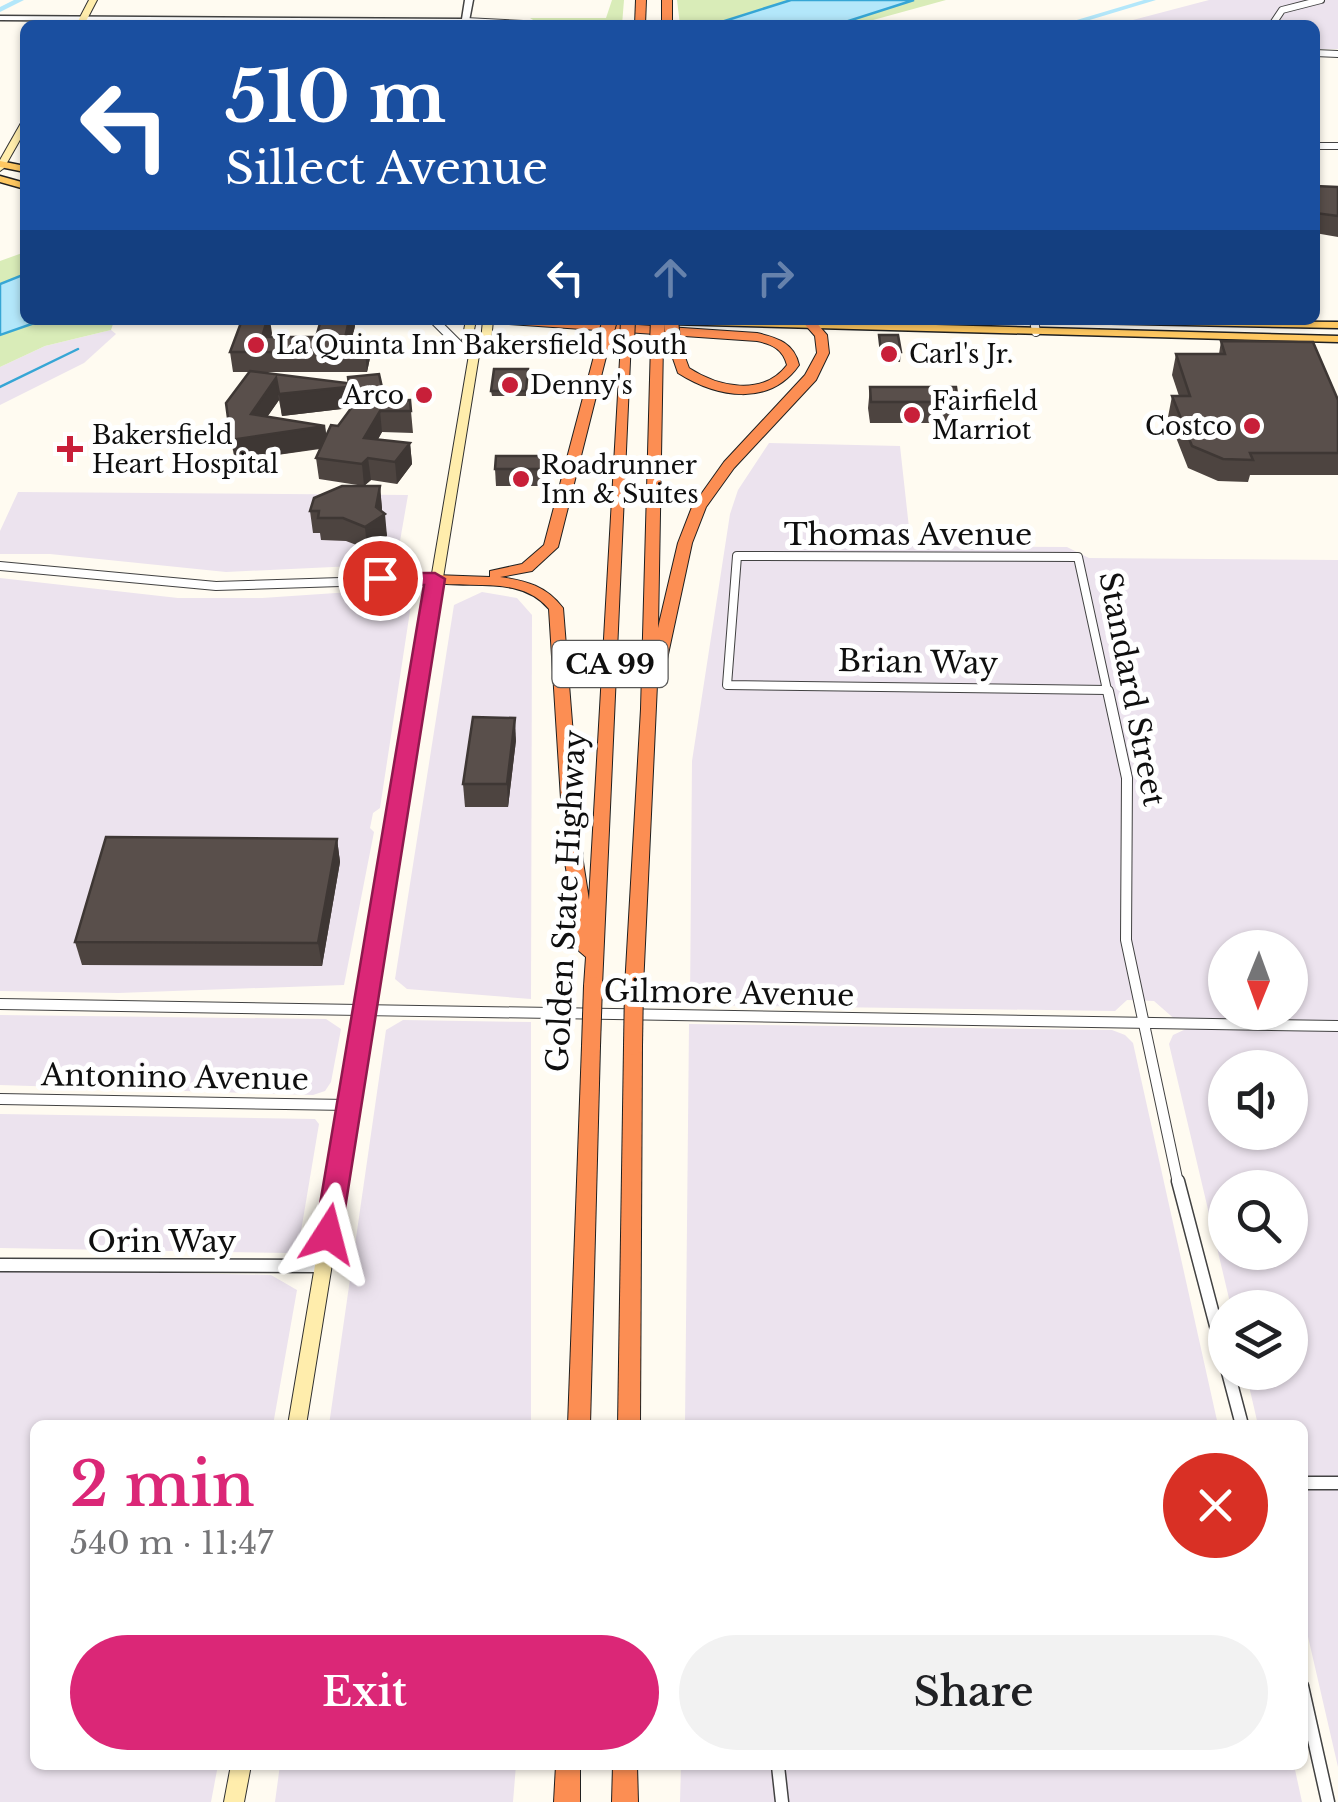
<!DOCTYPE html>
<html lang="en">
<head>
<meta charset="utf-8">
<style>
	:root { --surface:#fff; --page:#f2f2f2; --text:#202124; --muted:#757577; --accent:#db2777 }
	body { margin:0; font-family:"Libre Baskerville",serif; background:var(--page); color:var(--text); height:100vh; display:flex; flex-direction:column; font-size:38px; white-space:nowrap }
	* { box-sizing:border-box; margin:0 }
	p { font-size:32px; color:var(--muted) }
	.icon { flex:none; width:55px; height:55px; fill:none; stroke:currentColor; stroke-width:2; stroke-linecap:round; stroke-linejoin:round }
	.map { position:relative; flex:1; overflow:hidden }
	.drawer { position:absolute; left:30px; top:1420px; width:1278px; height:350px; display:flex; flex-direction:column; background:var(--surface); border-radius:15px; box-shadow:0 2px 8px #0004 }
	.drawer>* { flex:none }
	.top-card { position:absolute; left:20px; top:20px; width:1300px; height:305px; border-radius:15px; box-shadow:0 2px 8px #0004; background:#1a4fa0; color:#fff; overflow:hidden }
	.needle { width:65px; rotate:181deg }
	.buttons { position:absolute; left:1208px; top:930px; display:grid; gap:20px }
	.buttons a { display:grid; place-items:center; width:100px; height:100px; border-radius:50%; background:var(--surface); box-shadow:0 2px 8px #0004; font-size:50px }
	.pin { position:absolute; display:grid; place-items:center; width:85px; height:85px; color:#fff; margin:-42px; border:5px solid #fff; border-radius:50%; box-shadow:0 2px 10px #0007 }
	.me { position:absolute; width:110px; margin:-55px; rotate:9deg; stroke-linejoin:round; filter:drop-shadow(0 0 8px #0008) }
	.turn { display:flex; align-items:center; gap:35px; height:210px; padding:0 40px; font-size:45px }
	.turn .icon { width:130px; height:130px; stroke-width:2.5 }
	.turn b { display:block; font-size:70px; line-height:85px }
	.lanes { display:flex; align-items:center; height:95px; padding:0 40px; background:#0003; justify-content:center; gap:50px; direction:ltr }
	.lanes .off { opacity:.35 }
	.round { display:grid; place-items:center; flex:none; width:105px; height:105px; border-radius:52px; background:var(--page) }
	.head { display:flex; align-items:center; justify-content:space-between; height:170px; padding:0 40px }
	h1 { font-size:60px; font-weight:600; line-height:75px; color:var(--accent) }
	.primary-button { display:flex; gap:20px; margin-top:auto; padding:20px 40px }
	.primary-button a { flex:1; height:115px; border-radius:60px; background:var(--accent); color:#fff; font-size:40px; font-weight:600; line-height:115px; text-align:center }
	.primary-button a+a { background:var(--page); color:var(--text) }
	.map>svg:first-child { display:block }
</style>
</head>
<body>
<div class="map">
<svg width="1338" height="1802" viewBox="0 0 1338 1802">
	<rect width="100%" height="100%" fill="#fffbf1"/>
	<g fill="#ece3ee" fill-rule="evenodd">
		<polygon points="1209,0 1338,0 1338,49 1315,49 1315,25 1114,25"/>
		<polygon points="111,330 116,334 84,363 0,405 0,367 45,346"/>
		<path d="M 769,443 L 900,446 L 911,546 L 1067,547 L 1089,558 L 1338,560 L 1338,1767 L 1303,1615 L 1302,1425 L 1258,1425 L 1246,1373 L 1290,1372 L 1290,1308 L 1231,1307 L 1169,1044 L 1173,1035 L 1186,1029 L 1154,1001 L 1127,1000 L 1115,1011 L 690,1005 L 692,761 L 730,514 L 738,490 ZM 1225,948 L 1290,948 L 1290,1012 L 1225,1012 ZM 1225,1068 L 1290,1068 L 1290,1132 L 1225,1132 ZM 1225,1188 L 1290,1188 L 1290,1252 L 1225,1252 Z"/>
		<polygon points="18,492 408,495 396,564 226,572 50,554 0,554 0,531"/>
		<polygon points="0,578 178,598 262,598 395,589 412,598 380,808 373,813 370,828 374,832 344,985 118,993 0,991"/>
		<polygon points="482,592 517,598 532,615 531,999 407,989 395,979 454,605"/>
		<polygon points="0,1015 326,1019 341,1029 331,1082 325,1091 313,1095 0,1085"/>
		<polygon points="403,1020 531,1022 531,1425 329,1425 386,1030"/>
		<polygon points="689,1024 1112,1030 1125,1035 1133,1043 1218,1425 685,1425"/>
		<polygon points="0,1114 315,1119 319,1124 299,1243 289,1253 0,1248"/>
		<polygon points="0,1269 271,1275 297,1290 273,1425 35,1425 35,1765 218,1765 211,1802 0,1802"/>
		<polygon points="280,1765 516,1765 513,1802 275,1802"/>
		<polygon points="681,1765 1294,1765 1302,1802 680,1802"/>
	</g>
	<g fill="#d9ecb8">
		<polygon points="612,0 624,0 622,25 541,25 530,18 606,18"/>
		<polygon points="677,0 946,0 855,25 680,25"/>
		<polygon points="25,252 25,320 114,321 111,330 45,346 0,367 0,261"/>
	</g>
	<g fill="#b3e7fa" stroke="#36a6d5" stroke-width="2.5">
		<polygon points="791,0 914,0 836,25 712,25"/>
		<polygon points="25,274 25,320 43,320 0,335 0,284"/>
	</g>
	<g fill="none" stroke-linecap="round" stroke-linejoin="round">
		<polyline stroke="#36a6d5" stroke-width="2.5" points="0,387 78,349"/>
		<g fill="#b3e7fa" fill-rule="evenodd">
			<polygon points="14,0 24,0 0,12 0,7"/>
			<polygon points="1144,0 1156,0 1073,25 1060,25"/>
		</g>
		<g stroke="#424242" stroke-width="8">
			<g id="minor-far3">
				<polyline points="465,21 523,24"/>
				<polyline points="1272,25 1282,10 1321,0"/>
				<polyline points="1315,53 1338,54"/>
				<polyline points="1315,146 1338,146"/>
			</g>
		</g>
		<g stroke="#424242" stroke-width="10">
			<g id="minor-far2">
				<polyline points="434,320 462,348 475,348"/>
				<polyline points="1034,320 1036,332"/>
				<polygon points="737,556 1078,557 1107,690 727,685"/>
				<polyline points="0,566 216,586 435,579"/>
			</g>
		</g>
		<g stroke="#424242" stroke-width="12">
			<g id="minor-far1">
				<polyline points="1108,691 1127,778 1126,940 1178,1183"/>
				<polyline points="0,1004 1338,1026"/>
				<polyline points="0,1099 348,1105"/>
			</g>
		</g>
		<g stroke="#424242" stroke-width="15">
			<g id="minor">
				<polyline points="1178,1181 1225,1360"/>
				<polyline points="0,1265 323,1266"/>
				<polyline points="1228,1372 1242,1425"/>
				<polyline points="1302,1483 1338,1483"/>
				<polyline points="1302,1686 1328,1802"/>
				<polyline points="778,1766 782,1802"/>
			</g>
		</g>
		<g stroke="#424242" stroke-width="3">
			<polygon id="tertiary" points="465,0 473,0 469,21 465,23 0,20 0,16 462,19"/>
		</g>
		<g stroke="#313131" stroke-width="2">
			<g id="secondary">
				<polygon points="89,0 97,0 84,25 76,25"/>
				<polygon points="25,120 25,131 4,168 0,171 0,160 21,123"/>
				<polygon points="466,320 476,320 472,340 476,343 481,341 483,320 493,320 491,342 480,349 306,1425 288,1425 470,349 462,341"/>
				<polygon points="231,1765 251,1765 244,1802 224,1802"/>
			</g>
		</g>
		<g stroke="#202020" stroke-width="3">
			<g id="primary">
				<polygon points="0,161 25,166 25,172 0,167"/>
				<polygon points="0,176 25,183 25,189 0,182"/>
				<polygon points="626,320 751,320 1338,336 1338,342 631,323"/>
				<polygon points="1081,320 1338,322 1338,328 1086,323"/>
			</g>
		</g>
		<g stroke="#202020" stroke-width="2">
			<g id="motorway">
				<polygon points="636,0 646,0 645,25 635,25"/>
				<rect x="662" y="0" width="10" height="25"/>
				<path d="M 503,320 L 564,320 L 757,333 C 778,338 794,343 799,365 C 770,407 717,398 678,373 L 667,341 L 669,338 L 679,341 L 689,368 C 718,387 763,397 787,365 C 783,349 772,344 757,341 L 509,324 Z"/>
				<polygon points="801,320 814,320 827,335 829,353 816,380 734,468 706,507 692,543 667,659 658,663 643,987 640,992 628,992 625,987 641,709 651,343 657,339 663,343 658,628 678,543 692,507 724,462 805,375 817,353 815,336"/>
				<path d="M 604,337 L 610,341 L 558,547 L 532,571 L 500,577 C 527,581 546,586 563,608 L 583,862 L 589,900 L 621,342 L 631,339 L 602,986 L 599,991 L 587,991 L 584,986 L 586,957 L 579,951 L 565,862 L 549,609 C 519,574 469,590 430,582 L 428,579 L 435,575 L 490,577 L 490,571 L 522,564 L 544,545 L 598,341 Z"/>
				<polygon points="591,1039 598,1041 600,1046 590,1425 568,1425 582,1046 584,1041"/>
				<polygon points="633,1039 640,1041 642,1046 640,1425 618,1425 624,1046 626,1041"/>
				<polygon points="556,1765 580,1765 580,1802 554,1802"/>
				<polygon points="613,1765 637,1765 638,1802 612,1802"/>
			</g>
		</g>
		<use href="#minor-far3" stroke="#fff" stroke-width="6"/>
		<use href="#minor-far2" stroke="#fff" stroke-width="8"/>
		<use href="#minor-far1" stroke="#fff" stroke-width="10"/>
		<use href="#minor" stroke="#fff" stroke-width="12"/>
		<use href="#tertiary" fill="#fff" fill-rule="evenodd"/>
		<use href="#secondary" fill="#ffedac" fill-rule="evenodd"/>
		<use href="#primary" fill="#ffc861" fill-rule="evenodd"/>
		<use href="#motorway" fill="#fc8e53" fill-rule="evenodd"/>
		<g stroke="#202020" stroke-width="16" stroke-linecap="butt">
			<g id="motorway-bridge-far1">
				<polyline points="671,320 673,341"/>
				<polyline points="604,341 610,320"/>
				<polyline points="627,342 628,320"/>
				<polyline points="657,343 658,320"/>
			</g>
		</g>
		<g stroke="#202020" stroke-width="20" stroke-linecap="butt">
			<g id="motorway-bridge">
				<polyline points="591,1046 593,986"/>
				<polyline points="633,1046 634,987"/>
			</g>
		</g>
		<use href="#motorway-bridge-far1" stroke="#fc8e53" stroke-width="14"/>
		<use href="#motorway-bridge" stroke="#fc8e53" stroke-width="18"/>
	</g>
	<g fill="#4d4440">
		<polygon points="1315,186 1338,187 1338,237 1315,233"/>
		<polygon points="321,320 354,320 355,326 352,338 370,358 367,372 257,372 350,408 282,416 279,400 267,417 325,426 326,436 338,426 385,401 410,400 413,433 382,432 378,439 410,443 412,464 397,484 371,480 364,486 319,479 316,458 320,449 235,461 249,372 233,372 230,352 272,333 271,337 316,337"/>
		<polygon points="879,335 901,352 900,362 881,362 879,346"/>
		<polygon points="1221,341 1338,400 1338,475 1250,475 1248,482 1218,481 1188,468 1168,417 1172,396 1179,396 1172,375 1176,354 1219,354"/>
		<polygon points="528,369 526,396 492,396 491,391"/>
		<polygon points="870,387 958,402 956,423 870,423 868,408"/>
		<polygon points="545,456 545,486 496,486 495,469"/>
		<polygon points="380,486 382,512 387,536 367,549 346,541 321,540 320,533 313,533 310,511"/>
		<polygon points="516,740 508,807 465,807 463,784"/>
		<polygon points="337,839 340,862 322,966 82,965 75,942"/>
	</g>
	<g fill="#3e3734">
		<polygon points="267,320 270,320 272,333 267,352 262,337"/>
		<polygon points="349,320 354,320 355,326 349,352 345,338"/>
		<polygon points="368,338 370,358 367,372 365,352"/>
		<polygon points="276,378 279,400 254,436 251,414"/>
		<polygon points="347,383 350,408 282,416 279,394"/>
		<polygon points="380,411 382,432 367,459 364,438"/>
		<polygon points="325,426 328,447 235,461 231,440"/>
		<polygon points="410,443 412,464 397,484 395,462"/>
		<polygon points="368,458 371,480 364,486 362,464"/>
		<polygon points="380,486 382,508 381,517 385,514 387,536 367,549 365,527 376,507"/>
		<polygon points="515,718 516,740 508,807 507,784"/>
		<polygon points="337,839 340,862 322,966 318,943"/>
	</g>
	<g fill="#594f4b" stroke="#3e3734" stroke-width="2.5">
		<polygon points="1315,186 1338,187 1338,216 1315,213"/>
		<polygon points="242,320 267,320 262,337 316,337 321,320 349,320 345,338 368,338 365,352 230,352"/>
		<polygon points="879,335 898,335 901,352 881,352"/>
		<polygon points="1221,341 1313,342 1338,400 1338,453 1250,453 1253,460 1223,459 1192,446 1172,396 1190,396 1176,354 1225,354"/>
		<polygon points="494,369 528,369 526,391 491,391"/>
		<polygon points="250,371 347,383 347,387 279,394 276,378 251,414 325,426 231,440 226,403"/>
		<polygon points="379,374 385,401 410,400 411,411 380,411 364,438 410,443 395,462 368,458 362,464 316,458 331,425 338,426 352,407 348,377"/>
		<polygon points="870,387 956,387 958,402 871,402"/>
		<polygon points="496,456 545,456 544,469 495,469"/>
		<polygon points="342,486 380,486 376,507 385,514 365,527 343,518 318,518 319,511 310,511 314,498"/>
		<polygon points="473,717 515,718 507,784 463,784"/>
		<polygon points="106,837 337,839 318,943 75,942"/>
	</g>
	<polygon fill="#db2777" stroke="#8e194d" stroke-width="2.5" points="435,573 445,579 341,1234 328,1245 315,1234 424,585 380,584 370,578 380,573"/>
	<g fill="#c81f39" stroke="#fff" stroke-width="4">
		<circle cx="256" cy="345" r="10"/>
		<circle cx="889" cy="354" r="10"/>
		<circle cx="510" cy="385" r="10"/>
		<circle cx="424" cy="395" r="10"/>
		<circle cx="912" cy="415" r="10"/>
		<circle cx="1252" cy="426" r="10"/>
		<path d="M65 434h10v10h10v10h-10v10h-10v-10h-10v-10h10z"/>
		<circle cx="521" cy="479" r="10"/>
	</g>
	<g text-anchor="middle" dominant-baseline="central" stroke-width="10" stroke-linejoin="round" paint-order="stroke">
		<g font-size="25" fill="#0f0f0f" stroke="#fff" text-anchor="start">
			<text x="276" y="345">La Quinta Inn Bakersfield South</text>
			<text x="909" y="354">Carl's Jr.</text>
			<text x="530" y="385">Denny's</text>
			<text x="404" y="395" text-anchor="end">Arco</text>
			<text x="932" y="401">Fairfield<tspan x="932" dy="29">Marriot</tspan></text>
			<text x="1232" y="426" text-anchor="end">Costco</text>
			<text x="92" y="435">Bakersfield<tspan x="92" dy="29">Heart Hospital</tspan></text>
			<text x="541" y="465">Roadrunner<tspan x="541" dy="29">Inn &amp; Suites</tspan></text>
		</g>
		<rect fill="#fff" stroke="#575757" stroke-width="2.5" x="552.5" y="641" width="115" height="46" rx="8"/>
		<g font-size="28" font-weight="bold" fill="#0f0f0f">
			<text x="610" y="664">CA 99</text>
		</g>
		<g font-size="30" fill="#0f0f0f" stroke="#fff">
			<text x="908" y="534">Thomas Avenue</text>
			<text transform="translate(918 662) rotate(1)">Brian Way</text>
			<text transform="translate(1132 689) rotate(79)">Standard Street</text>
			<text transform="translate(566 901) rotate(-87)">Golden State Highway</text>
			<text transform="translate(729 993) rotate(1)">Gilmore Avenue</text>
			<text transform="translate(175 1077) rotate(1)">Antonino Avenue</text>
			<text x="162" y="1241">Orin Way</text>
		</g>
	</g>
</svg>
<div class="buttons">
<a><svg class="needle" viewBox="-14 -14 28 28"><path d="M0-13l5 13h-10z" fill="#e53935"/><path d="M0 13l5-13h-10z" fill="#757577"/></svg></a>
<a><svg class="icon" aria-label="sound" viewBox="0 0 24 24"><path d="M4 9h4l5-4v14l-5-4H4zM17 9q2 3 0 6"/></svg></a>
<a><svg class="icon" aria-label="search" viewBox="0 0 24 24"><circle cx="10" cy="10" r="6"/><path d="M15 15l6 6"/></svg></a>
<a><svg class="icon" aria-label="layers" viewBox="0 0 24 24"><path d="M12 4l9 5-9 5-9-5zM3 14l9 5 9-5"/></svg></a>
</div>
<div class="pin" style="left:380px;top:578px;background:#d93025"><svg class="icon" aria-label="arrive" viewBox="0 0 24 24"><path d="M6 21V4h12l-3 4 3 4H6"/></svg></div>
<svg class="me" style="left:328px;top:1234px" viewBox="-20 -20 40 40"><path d="M0-17L14 15 0 8-14 15z" fill="#db2777" stroke="#fff" stroke-width="4"/></svg>
<div class="top-card">
<div class="turn"><svg class="icon" aria-label="left" viewBox="0 0 24 24"><path d="M17 20v-9H6M10 6l-5 5 5 5"/></svg><div><b>510 m</b>Sillect Avenue</div></div>
<div class="lanes"><svg class="icon" aria-label="left" viewBox="0 0 24 24"><path d="M17 20v-9H6M10 6l-5 5 5 5"/></svg><svg class="icon off" aria-label="ahead" viewBox="0 0 24 24"><path d="M12 20V5M6 11l6-6 6 6"/></svg><svg class="icon off" aria-label="right" viewBox="0 0 24 24"><path d="M7 20v-9h11M14 6l5 5-5 5"/></svg></div>
</div>
<section class="drawer">
<div class="head"><div><h1>2 min</h1><p>540 m · 11:47</p></div><a class="round" style="background:#d93025;color:#fff"><svg class="icon" aria-label="close" viewBox="0 0 24 24"><path d="M6 6l12 12M18 6L6 18"/></svg></a></div>
<div class="primary-button"><a>Exit</a><a>Share</a></div>
</section>
</div>
</body>
</html>
